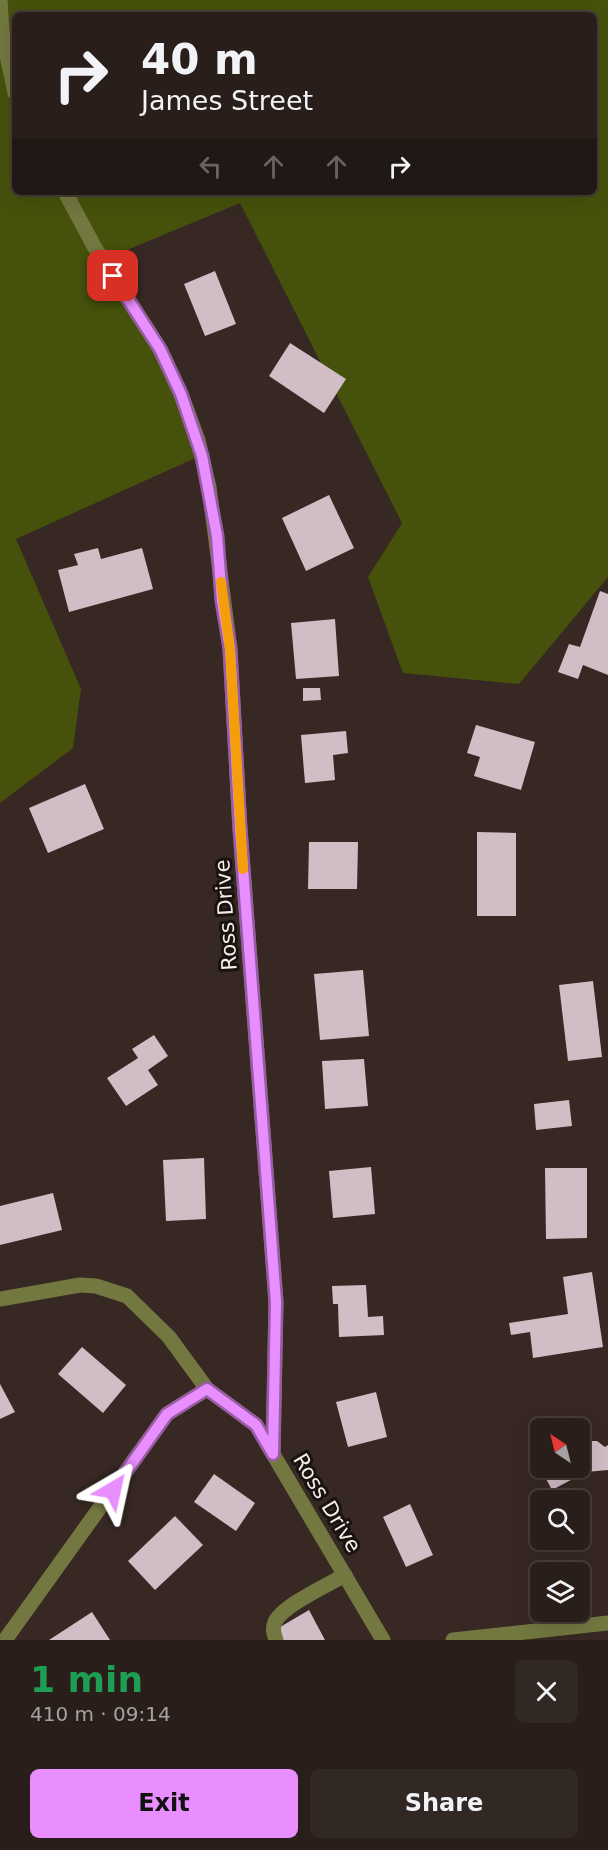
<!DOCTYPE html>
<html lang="en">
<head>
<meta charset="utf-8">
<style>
	:root { --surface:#291e1a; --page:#312723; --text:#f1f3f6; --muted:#a5a2a2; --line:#453c39; --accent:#e98efe }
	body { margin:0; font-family:"DejaVu Sans",sans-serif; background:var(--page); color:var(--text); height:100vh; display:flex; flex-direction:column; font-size:22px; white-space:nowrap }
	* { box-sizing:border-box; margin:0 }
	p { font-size:20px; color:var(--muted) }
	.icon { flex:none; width:33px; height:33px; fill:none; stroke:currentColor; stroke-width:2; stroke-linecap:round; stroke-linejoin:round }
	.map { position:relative; height:1640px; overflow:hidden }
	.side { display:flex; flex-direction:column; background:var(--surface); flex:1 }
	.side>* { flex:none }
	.banner { position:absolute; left:12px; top:12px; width:585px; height:183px; border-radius:9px; box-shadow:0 6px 24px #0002,0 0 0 2px var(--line); background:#291e1a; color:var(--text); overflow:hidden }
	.needle { width:39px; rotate:325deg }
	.buttons { position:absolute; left:530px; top:1418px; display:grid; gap:12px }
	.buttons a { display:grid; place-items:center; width:60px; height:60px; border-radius:9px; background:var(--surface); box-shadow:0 6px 24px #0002,0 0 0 2px var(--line); font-size:30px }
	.pin { position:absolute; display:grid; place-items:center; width:51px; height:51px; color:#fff; margin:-26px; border-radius:12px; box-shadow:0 3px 9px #0006 }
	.me { position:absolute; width:66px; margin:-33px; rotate:36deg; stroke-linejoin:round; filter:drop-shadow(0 0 4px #0008) }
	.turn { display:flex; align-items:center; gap:21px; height:126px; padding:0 30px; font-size:27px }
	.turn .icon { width:78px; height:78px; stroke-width:2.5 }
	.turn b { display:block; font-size:42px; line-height:51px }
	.lanes { display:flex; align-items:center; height:57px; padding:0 30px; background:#0003; justify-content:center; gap:30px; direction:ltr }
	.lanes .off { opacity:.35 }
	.round { display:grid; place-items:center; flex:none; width:63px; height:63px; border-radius:9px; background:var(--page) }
	.head { display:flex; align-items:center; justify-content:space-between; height:102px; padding:0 30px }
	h1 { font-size:36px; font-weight:600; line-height:45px; color:#1e9e55 }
	.cta { display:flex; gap:12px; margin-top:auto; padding:12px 30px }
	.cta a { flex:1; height:69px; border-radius:9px; background:var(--accent); color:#111; font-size:24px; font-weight:600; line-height:69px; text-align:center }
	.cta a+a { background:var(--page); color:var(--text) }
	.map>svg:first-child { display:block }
</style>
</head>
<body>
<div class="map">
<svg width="608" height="1640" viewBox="0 0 608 1640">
	<rect width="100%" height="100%" fill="#372823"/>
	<path fill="#46520b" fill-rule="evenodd" d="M 0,0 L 608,0 L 608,577 L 519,684 L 403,673 L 368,577 L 402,523 L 240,203 L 110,257 L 204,454 L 16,539 L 81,689 L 73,748 L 0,803 ZM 15,15 L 594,15 L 594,192 L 15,192 Z"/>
	<g fill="#d0bdc6">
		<polygon points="215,271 236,324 205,336 184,284"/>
		<polygon points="290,343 346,379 324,413 269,376"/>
		<polygon points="329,495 354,548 306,571 282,518"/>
		<polygon points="98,548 101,559 142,548 153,589 69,612 58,570 78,565 74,554"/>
		<polygon points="600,591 608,594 608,675 583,665 578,679 558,672 569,644 580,647"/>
		<polygon points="335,619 339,676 296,679 291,623"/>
		<polygon points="303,688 320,688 321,700 303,701"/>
		<polygon points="476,725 535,742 521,790 474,776 480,757 467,753"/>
		<polygon points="346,731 348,753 333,755 335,780 305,783 301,735"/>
		<polygon points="85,784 104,829 48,853 29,808"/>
		<polygon points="477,832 516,833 516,916 477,916"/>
		<polygon points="309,842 358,842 357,889 308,889"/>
		<polygon points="363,970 369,1036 320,1040 314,974"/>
		<polygon points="593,981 602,1057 568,1061 559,985"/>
		<polygon points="154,1035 168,1056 148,1070 158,1085 126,1106 107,1078 138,1058 132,1049"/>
		<polygon points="364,1059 368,1106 325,1109 322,1061"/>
		<polygon points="569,1100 572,1126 536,1130 534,1104"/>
		<polygon points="204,1158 206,1219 166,1221 163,1160"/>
		<polygon points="371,1167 375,1214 333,1218 329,1171"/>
		<polygon points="545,1168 587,1168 587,1238 546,1239"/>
		<polygon points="53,1193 62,1230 0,1245 0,1206"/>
		<polygon points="592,1272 603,1347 533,1358 530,1332 511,1335 509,1323 568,1314 563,1277"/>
		<polygon points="366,1285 368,1317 383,1316 384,1335 339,1337 338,1304 333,1304 332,1286"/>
		<polygon points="82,1347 126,1385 103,1413 58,1374"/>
		<polygon points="0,1384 15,1412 0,1419"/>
		<polygon points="376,1392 387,1437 348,1447 336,1402"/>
		<polygon points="586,1430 588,1441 597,1441 605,1447 608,1445 608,1470 586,1472 552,1490 544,1475 559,1467 579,1467 579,1431"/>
		<polygon points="214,1474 255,1503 236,1531 194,1502"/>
		<polygon points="410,1504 433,1555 406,1567 383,1517"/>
		<polygon points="175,1516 203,1545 155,1590 128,1561"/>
		<polygon points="309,1610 325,1640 281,1640 275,1630"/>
		<polygon points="92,1612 110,1640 49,1640"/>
	</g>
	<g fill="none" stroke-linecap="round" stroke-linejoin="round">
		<g stroke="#737840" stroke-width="15">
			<polyline points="0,0 2,32 15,93"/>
			<polyline points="65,192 95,248 160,349 181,394 198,440 209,487 230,649 240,829 276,1302 273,1454 383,1640"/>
			<polyline points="0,1299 80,1285 96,1286 127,1296 169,1337 207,1389 256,1425 273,1454"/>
			<polyline points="5,1640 167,1414 207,1389"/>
			<path d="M 276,1640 C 274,1634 272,1629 275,1622 C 283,1605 328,1585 345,1575"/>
			<polyline points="453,1640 608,1623"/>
		</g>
	</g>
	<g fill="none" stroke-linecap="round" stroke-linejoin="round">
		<g stroke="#975ca5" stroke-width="15">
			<polyline id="route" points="113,276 160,349 181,394 202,456 217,536 222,601 230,649 240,829 276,1302 273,1454 256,1425 207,1389 167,1414 113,1490"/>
		</g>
		<use href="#route" stroke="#e98efe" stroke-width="10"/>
		<polyline stroke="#f59e0b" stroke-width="10" points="221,582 230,649 243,869"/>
	</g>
	<g text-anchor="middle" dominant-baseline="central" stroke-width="6" stroke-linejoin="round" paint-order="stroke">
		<g font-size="21" fill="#f7ece9" stroke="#191310">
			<text transform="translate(226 915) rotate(-94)">Ross Drive</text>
			<text transform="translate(327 1503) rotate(59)">Ross Drive</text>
		</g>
	</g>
</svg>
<div class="buttons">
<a><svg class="needle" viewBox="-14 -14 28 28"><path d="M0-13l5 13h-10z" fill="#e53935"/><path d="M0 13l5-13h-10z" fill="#a5a2a2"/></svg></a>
<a><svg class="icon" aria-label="search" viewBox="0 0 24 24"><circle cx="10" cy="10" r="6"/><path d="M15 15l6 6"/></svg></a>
<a><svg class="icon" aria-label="layers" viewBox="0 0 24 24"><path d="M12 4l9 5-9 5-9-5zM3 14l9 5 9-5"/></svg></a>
</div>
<div class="pin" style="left:113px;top:276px;background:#d93025"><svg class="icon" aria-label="arrive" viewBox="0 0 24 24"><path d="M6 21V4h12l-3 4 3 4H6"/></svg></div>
<svg class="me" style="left:113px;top:1490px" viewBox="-20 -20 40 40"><path d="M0-17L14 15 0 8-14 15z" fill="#e98efe" stroke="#fff" stroke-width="4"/></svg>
<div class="banner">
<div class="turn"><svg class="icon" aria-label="right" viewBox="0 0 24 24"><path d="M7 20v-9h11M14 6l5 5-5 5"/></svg><div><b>40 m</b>James Street</div></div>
<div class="lanes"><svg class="icon off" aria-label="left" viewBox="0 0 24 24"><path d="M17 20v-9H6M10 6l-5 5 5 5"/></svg><svg class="icon off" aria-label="ahead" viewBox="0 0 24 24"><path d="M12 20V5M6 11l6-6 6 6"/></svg><svg class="icon off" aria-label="ahead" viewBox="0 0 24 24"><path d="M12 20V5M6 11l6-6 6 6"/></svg><svg class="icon" aria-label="right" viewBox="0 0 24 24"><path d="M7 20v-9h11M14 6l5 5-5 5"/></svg></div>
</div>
</div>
<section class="side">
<div class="head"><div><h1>1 min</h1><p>410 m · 09:14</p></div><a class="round"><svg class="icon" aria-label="close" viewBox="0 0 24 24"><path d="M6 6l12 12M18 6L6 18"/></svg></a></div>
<div class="cta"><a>Exit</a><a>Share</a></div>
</section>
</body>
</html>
